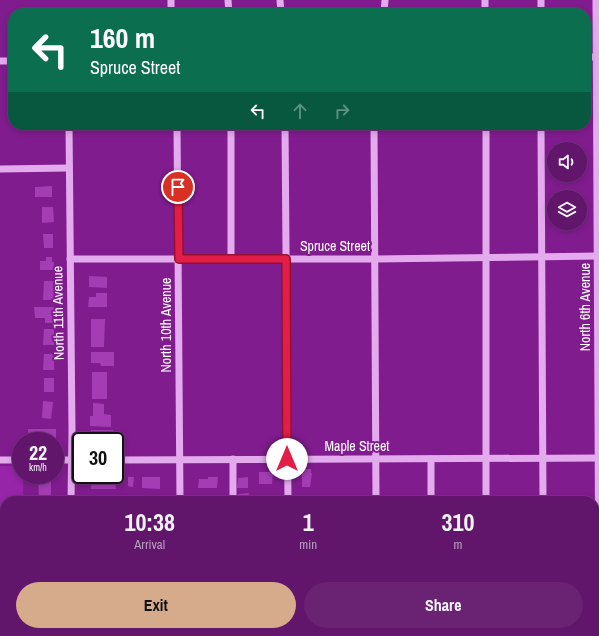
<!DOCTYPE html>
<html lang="en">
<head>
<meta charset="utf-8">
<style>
	:root { --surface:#61156b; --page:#6a2273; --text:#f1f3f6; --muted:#ba9fc1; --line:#75347e; --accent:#d6ab8b }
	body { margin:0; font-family:"Archivo Narrow",sans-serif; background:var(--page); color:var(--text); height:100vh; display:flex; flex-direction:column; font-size:15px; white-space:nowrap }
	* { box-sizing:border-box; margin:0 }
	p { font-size:13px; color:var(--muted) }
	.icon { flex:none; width:22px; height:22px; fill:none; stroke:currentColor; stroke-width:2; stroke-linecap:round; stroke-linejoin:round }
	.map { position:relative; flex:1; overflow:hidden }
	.details { position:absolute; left:0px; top:496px; width:599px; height:140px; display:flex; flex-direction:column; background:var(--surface); border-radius:16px 16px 0 0; box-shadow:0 2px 6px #0003,0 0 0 1px var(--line) }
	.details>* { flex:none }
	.hud { position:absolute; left:8px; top:8px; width:583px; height:122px; border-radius:16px; box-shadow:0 2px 6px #0003,0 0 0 1px var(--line); background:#0b6e4f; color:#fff; overflow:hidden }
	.buttons { position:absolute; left:547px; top:142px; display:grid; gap:8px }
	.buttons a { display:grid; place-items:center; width:40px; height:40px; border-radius:50%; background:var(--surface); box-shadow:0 2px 6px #0003,0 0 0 1px var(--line); font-size:20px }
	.speed { position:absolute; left:12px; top:432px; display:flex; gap:8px; font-size:20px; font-weight:700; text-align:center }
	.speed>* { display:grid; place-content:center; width:52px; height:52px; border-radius:50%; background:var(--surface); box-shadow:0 2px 6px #0003,0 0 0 1px var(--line); line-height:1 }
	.speed small { font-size:10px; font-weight:400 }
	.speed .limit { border:2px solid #111; border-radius:6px; background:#fff; color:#111 }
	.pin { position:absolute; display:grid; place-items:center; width:34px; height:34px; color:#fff; margin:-17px; border:2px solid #fff; border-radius:50%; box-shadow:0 1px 4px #0007 }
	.me { position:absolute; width:44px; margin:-22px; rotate:0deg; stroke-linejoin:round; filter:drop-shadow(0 0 3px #0008) }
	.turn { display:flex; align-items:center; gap:14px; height:84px; padding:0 16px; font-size:18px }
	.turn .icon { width:52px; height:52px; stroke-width:2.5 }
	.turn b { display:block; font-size:28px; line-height:34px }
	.lanes { display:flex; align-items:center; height:38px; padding:0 16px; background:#0003; justify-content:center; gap:20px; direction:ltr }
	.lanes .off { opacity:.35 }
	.eta { display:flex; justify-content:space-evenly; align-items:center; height:68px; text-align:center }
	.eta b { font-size:24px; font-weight:800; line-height:28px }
	.button { display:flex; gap:8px; margin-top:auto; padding:8px 16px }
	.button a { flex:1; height:46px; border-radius:24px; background:var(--accent); color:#111; font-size:16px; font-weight:800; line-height:46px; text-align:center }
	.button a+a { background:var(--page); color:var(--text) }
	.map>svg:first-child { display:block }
</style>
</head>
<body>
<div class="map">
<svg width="599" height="636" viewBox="0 0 599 636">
	<rect width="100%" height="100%" fill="#811c8f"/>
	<polygon fill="#9625a8" points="0,466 21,466 21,475 23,475 23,501 5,501 5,631 24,631 24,636 0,636"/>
	<g fill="#a43cb4">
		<polygon points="52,186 52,197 35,197 35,187"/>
		<polygon points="42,207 53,207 54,222 42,223"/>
		<polygon points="43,234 53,234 53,248 44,248"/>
		<polygon points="46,257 52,257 52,262 54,262 54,270 40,270 40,261 46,261"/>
		<polygon points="89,276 107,277 107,288 89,287"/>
		<polygon points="44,281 55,281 54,300 43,300"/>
		<polygon points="96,293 107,293 107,307 88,307 89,297 96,297"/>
		<polygon points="34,307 54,307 54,323 45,323 45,318 35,318"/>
		<polygon points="91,319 105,319 104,347 91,347"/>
		<polygon points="44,329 54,329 54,345 43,345"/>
		<polygon points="91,352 114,352 114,366 101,366 100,363 91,363"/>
		<polygon points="44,354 54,354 54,370 43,370"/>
		<rect x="92" y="372" width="15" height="27"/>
		<rect x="44" y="378" width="10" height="14"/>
		<polygon points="43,401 53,402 51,419 42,418"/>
		<polygon points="93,403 104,404 104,414 111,415 111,427 90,426 90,416 93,416"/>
		<polygon points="28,429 56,429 56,441 29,441"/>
		<rect x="91" y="430" width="22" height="11"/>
		<polygon points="305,469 311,469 311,473 312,473 310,487 302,487 302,473 304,473"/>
		<polygon points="259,472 273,472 272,484 259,484"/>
		<polygon points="91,477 115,477 116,489 91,489"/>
		<polygon points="128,477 134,477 133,487 128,486"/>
		<polygon points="142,477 160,477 160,489 142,488"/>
		<polygon points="208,477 218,477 217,488 198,488 199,479 208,479"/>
		<polygon points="248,477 248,488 237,488 238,478"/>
		<polygon points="38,480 51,480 51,498 39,498"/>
		<polygon points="249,493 248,501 238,501 238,494"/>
		<polygon points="150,495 160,495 160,501 149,501"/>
		<rect x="193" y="495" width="12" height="6"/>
		<rect x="92" y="497" width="12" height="4"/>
		<rect x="29" y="631" width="26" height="5"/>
		<rect x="92" y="631" width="22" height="5"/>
		<rect x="126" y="631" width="16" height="5"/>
		<polygon points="151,631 168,631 168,636 158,635 158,633 151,633"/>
		<polygon points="200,631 212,631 212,636 195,636 196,632 200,632"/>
		<polygon points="224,631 231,631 232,636 224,636"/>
		<rect x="304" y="631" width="28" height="5"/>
		<rect x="348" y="631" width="13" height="5"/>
		<rect x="262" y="634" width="6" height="2"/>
	</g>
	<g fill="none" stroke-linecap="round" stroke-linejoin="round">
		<g stroke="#e4aaee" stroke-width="7">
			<polyline points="171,0 171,13"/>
			<polyline points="228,0 229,13"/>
			<polyline points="280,0 281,13"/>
			<polyline points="485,0 485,13"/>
			<polyline points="541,0 541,13"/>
			<polyline points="596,0 599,615"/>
			<polyline points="384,13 385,0"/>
			<polyline points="586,57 599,57"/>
			<polyline points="0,61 13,61"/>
			<polyline points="69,125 72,430 71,501"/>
			<polyline points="177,125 180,501"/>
			<polyline points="231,125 231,259"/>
			<polyline points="285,125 288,501"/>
			<polyline points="374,125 376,501"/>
			<polyline points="486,125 486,501"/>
			<polyline points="541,125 543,501"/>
			<polyline points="0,169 69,168"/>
			<polyline points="70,259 375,259 599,256"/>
			<polyline points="233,459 233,501"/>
			<polyline points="431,459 431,501"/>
			<polyline points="0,460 21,460"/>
			<polyline points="55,460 81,460"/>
			<polyline points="115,460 599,458"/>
			<polyline points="72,631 72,636"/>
			<polyline points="182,631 182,636"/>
			<polyline points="234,631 234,636"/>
			<polyline points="289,631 289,636"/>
			<polyline points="376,631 376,636"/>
			<polyline points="432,631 432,636"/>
			<polyline points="487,631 487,636"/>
			<polyline points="543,631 543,636"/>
		</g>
	</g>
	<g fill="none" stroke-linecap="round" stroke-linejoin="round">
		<g stroke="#92132f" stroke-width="10">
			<polyline id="route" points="178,187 179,259 286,259 287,459"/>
		</g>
		<use href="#route" stroke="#e11d48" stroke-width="7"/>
	</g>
	<g text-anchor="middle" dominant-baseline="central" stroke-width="4" stroke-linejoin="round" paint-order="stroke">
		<g font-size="14" fill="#fff" stroke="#811c8f">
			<text x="335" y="246">Spruce Street</text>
			<text transform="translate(585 307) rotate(-90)">North 6th Avenue</text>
			<text transform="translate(58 313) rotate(-91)">North 11th Avenue</text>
			<text transform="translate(166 325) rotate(-90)">North 10th Avenue</text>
			<text x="357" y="446">Maple Street</text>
		</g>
	</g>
</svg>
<div class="buttons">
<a><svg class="icon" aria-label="sound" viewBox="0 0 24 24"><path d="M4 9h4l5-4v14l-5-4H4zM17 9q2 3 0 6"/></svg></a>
<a><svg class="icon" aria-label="layers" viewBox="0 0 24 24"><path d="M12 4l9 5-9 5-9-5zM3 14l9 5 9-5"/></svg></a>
</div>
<div class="speed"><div>22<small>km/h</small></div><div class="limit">30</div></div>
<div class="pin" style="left:178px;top:187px;background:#d93025"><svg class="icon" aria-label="arrive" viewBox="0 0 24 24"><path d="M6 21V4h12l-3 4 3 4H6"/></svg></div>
<svg class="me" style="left:287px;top:459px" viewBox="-20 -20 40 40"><circle r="19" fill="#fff"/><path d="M0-13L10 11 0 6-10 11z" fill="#e11d48"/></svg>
<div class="hud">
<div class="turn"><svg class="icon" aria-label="left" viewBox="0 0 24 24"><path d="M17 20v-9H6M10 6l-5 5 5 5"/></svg><div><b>160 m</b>Spruce Street</div></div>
<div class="lanes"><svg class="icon" aria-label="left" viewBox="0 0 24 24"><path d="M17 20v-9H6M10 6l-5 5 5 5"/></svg><svg class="icon off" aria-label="ahead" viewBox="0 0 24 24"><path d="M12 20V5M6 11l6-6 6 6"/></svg><svg class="icon off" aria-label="right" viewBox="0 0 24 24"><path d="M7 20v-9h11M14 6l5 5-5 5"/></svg></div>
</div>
<section class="details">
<div class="eta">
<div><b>10:38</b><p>Arrival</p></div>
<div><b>1</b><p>min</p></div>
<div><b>310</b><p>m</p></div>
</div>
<div class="button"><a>Exit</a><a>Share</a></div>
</section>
</div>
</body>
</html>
